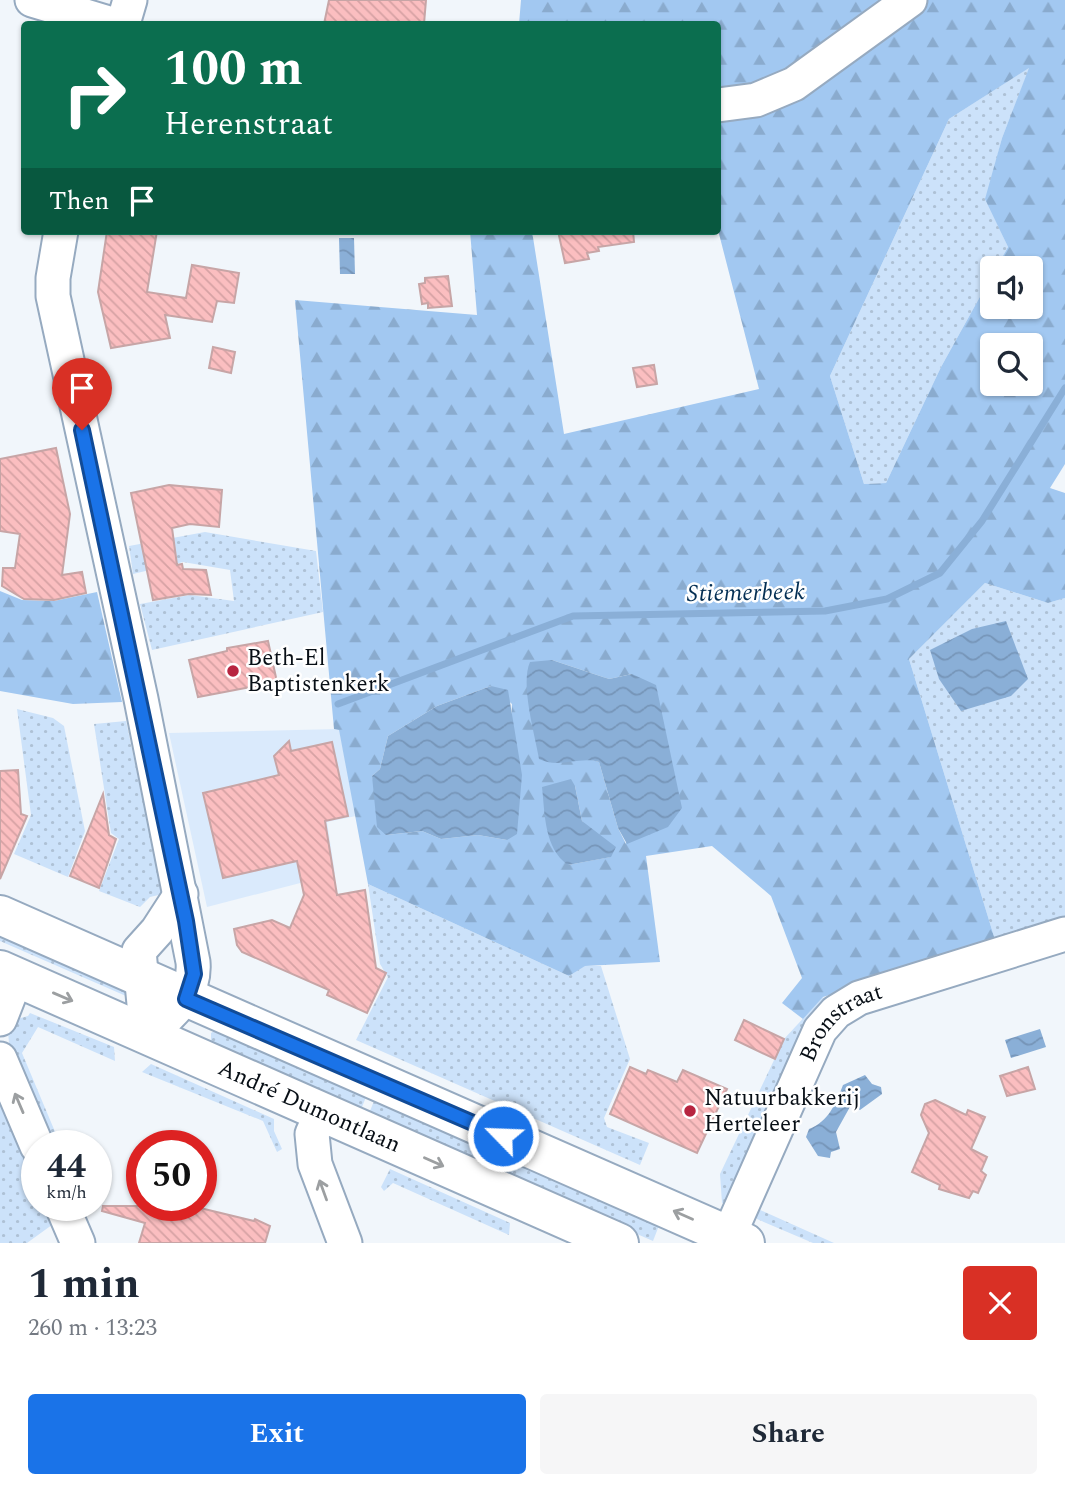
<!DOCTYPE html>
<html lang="en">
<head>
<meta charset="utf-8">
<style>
	:root { --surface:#fff; --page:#f6f6f7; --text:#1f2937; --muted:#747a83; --accent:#1a73e8 }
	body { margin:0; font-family:Spectral,serif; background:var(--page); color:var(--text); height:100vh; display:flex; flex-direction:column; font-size:26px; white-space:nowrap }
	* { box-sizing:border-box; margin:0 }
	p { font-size:23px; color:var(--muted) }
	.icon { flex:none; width:38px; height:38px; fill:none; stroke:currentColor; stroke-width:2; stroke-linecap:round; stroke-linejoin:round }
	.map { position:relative; height:1243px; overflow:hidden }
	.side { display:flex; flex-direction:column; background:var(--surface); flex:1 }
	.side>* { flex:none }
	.guide { position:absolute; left:21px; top:21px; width:700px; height:214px; border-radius:7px; box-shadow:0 2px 5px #0004; background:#0b6e4f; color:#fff; overflow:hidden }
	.controls { position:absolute; left:980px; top:256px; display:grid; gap:14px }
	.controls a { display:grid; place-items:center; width:63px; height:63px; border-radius:7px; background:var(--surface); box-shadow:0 2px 5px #0004; font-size:35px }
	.speed { position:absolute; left:21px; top:1130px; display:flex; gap:14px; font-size:35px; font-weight:700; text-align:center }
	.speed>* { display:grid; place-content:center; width:91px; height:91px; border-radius:50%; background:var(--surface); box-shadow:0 2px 5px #0004; line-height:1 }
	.speed small { font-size:18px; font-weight:400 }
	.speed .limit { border:10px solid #d22; background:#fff; color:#111 }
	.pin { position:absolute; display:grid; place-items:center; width:60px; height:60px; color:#fff; margin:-72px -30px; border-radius:50% 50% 50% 0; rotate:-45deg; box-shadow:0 0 7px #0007 }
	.pin .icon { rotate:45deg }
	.me { position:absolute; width:77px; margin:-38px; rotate:294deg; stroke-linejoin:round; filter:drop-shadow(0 0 5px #0008) }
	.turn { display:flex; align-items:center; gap:24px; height:147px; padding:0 28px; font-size:32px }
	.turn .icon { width:91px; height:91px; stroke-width:2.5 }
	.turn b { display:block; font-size:49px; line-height:60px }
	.then { display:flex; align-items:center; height:66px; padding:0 28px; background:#0003; gap:14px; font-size:26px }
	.round { display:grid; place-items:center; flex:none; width:74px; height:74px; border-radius:7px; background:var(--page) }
	.head { display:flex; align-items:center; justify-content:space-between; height:119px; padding:0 28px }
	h1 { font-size:42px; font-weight:700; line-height:52px }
	.primary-button { display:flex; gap:14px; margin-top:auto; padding:14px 28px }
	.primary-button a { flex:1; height:80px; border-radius:7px; background:var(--accent); color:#fff; font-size:28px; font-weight:700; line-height:80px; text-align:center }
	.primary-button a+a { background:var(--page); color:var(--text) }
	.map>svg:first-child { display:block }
</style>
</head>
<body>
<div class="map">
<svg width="1065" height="1243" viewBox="0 0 1065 1243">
	<defs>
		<pattern id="grass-dots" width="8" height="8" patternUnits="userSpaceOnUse" patternTransform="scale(1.75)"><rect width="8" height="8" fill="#cce2fa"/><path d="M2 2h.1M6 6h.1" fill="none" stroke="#aec1d5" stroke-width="1.8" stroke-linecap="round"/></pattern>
		<pattern id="forest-firs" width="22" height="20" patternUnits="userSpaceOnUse" patternTransform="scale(1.75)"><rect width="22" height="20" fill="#a2c8f1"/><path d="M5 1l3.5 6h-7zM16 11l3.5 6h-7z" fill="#8aabce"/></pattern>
		<pattern id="water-waves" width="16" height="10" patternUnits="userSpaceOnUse" patternTransform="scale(1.75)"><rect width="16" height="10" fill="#8aafd7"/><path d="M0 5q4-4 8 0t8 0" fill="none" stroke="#7695b8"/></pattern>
		<pattern id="building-back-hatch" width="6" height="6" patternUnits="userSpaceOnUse" patternTransform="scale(1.75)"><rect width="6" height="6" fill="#fbbec0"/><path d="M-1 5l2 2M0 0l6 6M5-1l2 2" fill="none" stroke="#d6a2a4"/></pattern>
	</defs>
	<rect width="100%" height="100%" fill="#f1f6fb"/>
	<polygon fill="#daeafc" points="339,729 356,816 327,822 335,874 207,907 169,733"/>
	<g fill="url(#grass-dots)">
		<polygon points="1030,67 1002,138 986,199 1008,247 996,268 992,268 992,275 941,367 886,483 864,484 830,376 949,119"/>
		<polygon points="205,532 316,551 323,612 152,650 140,604 190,595 234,601 230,570 183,562 133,574 129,546"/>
		<polygon points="985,583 1048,603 1065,598 1065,920 996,943 909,659"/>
		<polygon points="17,709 53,718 64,726 85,831 68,877 14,854 31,815"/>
		<polygon points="126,721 163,894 150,897 140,907 99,891 119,839 111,833 94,724"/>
		<polygon points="368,884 569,976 584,966 601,966 630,1059 604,1118 607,1127 649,1143 640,1165 356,1040 388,977 380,964"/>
		<polygon points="0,930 131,992 126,996 0,941"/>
		<polygon points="823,997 827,1002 729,1203 722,1203 720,1174 784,1039"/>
		<polygon points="30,1013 114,1047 115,1061 38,1027 22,1053 61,1146 52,1146 9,1044 8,1030 17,1019 28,1016"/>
		<polygon points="216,1030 368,1092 360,1112 211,1044 211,1033"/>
		<polygon points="151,1064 274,1119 274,1131 282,1149 277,1152 263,1121 142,1072"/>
		<polygon points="0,1073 37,1169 37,1206 50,1206 56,1222 27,1243 0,1243"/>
		<polygon points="376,1096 660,1223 653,1241 368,1116"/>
		<polygon points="390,1169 510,1223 509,1235 393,1183 384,1191 381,1187"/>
		<polygon points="753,1203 758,1209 834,1243 813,1243 757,1219"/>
	</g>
	<g fill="url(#forest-firs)" fill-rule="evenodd">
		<polygon points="521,0 896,0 826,53 718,100 718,24 519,24"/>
		<path d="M 921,0 L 1065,0 L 1065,464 L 1050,488 L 1065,493 L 1065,598 L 1048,603 L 985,583 L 909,659 L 996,943 L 823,997 L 803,1019 L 782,1003 L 802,978 L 771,896 L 712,846 L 646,856 L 660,962 L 585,966 L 569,976 L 368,884 L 339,730 L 334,729 L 295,300 L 477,315 L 470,231 L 532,231 L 564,434 L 759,389 L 718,230 L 718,121 L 770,105 ZM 1029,68 L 1002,138 L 985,199 L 1008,247 L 996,268 L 1031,268 L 1031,306 L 992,306 L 992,275 L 941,367 L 886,483 L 864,484 L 830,376 L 949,119 ZM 992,345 L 1031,345 L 1031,383 L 992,383 ZM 552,660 L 609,679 L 632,674 L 626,844 L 618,828 L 599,762 L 589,759 ZM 491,686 L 512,704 L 507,840 L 478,835 L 441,839 L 422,831 L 386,835 L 372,776 L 380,769 L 388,736 L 437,706 ZM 575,786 L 582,821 L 610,857 L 568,865 Z"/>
		<polygon points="0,591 22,600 54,601 97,592 122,702 73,704 0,691"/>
	</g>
	<g fill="url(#water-waves)">
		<polygon points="339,238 354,238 355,274 340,274"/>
		<polygon points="1006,621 1028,679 1011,696 961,711 939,679 930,650 972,629"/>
		<path d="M 552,660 L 609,679 L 632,674 L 656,685 L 682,808 L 668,827 L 627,844 L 618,828 L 599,762 C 579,756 558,769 539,759 C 535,735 520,684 530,662 Z"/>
		<polygon points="491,686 508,690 522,775 517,834 507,840 478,835 441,839 422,831 386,835 377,827 372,776 380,769 388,736 437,706"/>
		<path d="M 571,779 L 575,786 L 582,821 L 616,847 L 611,857 L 568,865 C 544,848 545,814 542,787 Z"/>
		<polygon points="1040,1029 1046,1047 1011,1058 1005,1040"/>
		<path d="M 865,1075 L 872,1084 L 881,1087 L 882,1094 L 860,1110 L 851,1105 L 836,1132 L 840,1149 L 831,1152 L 830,1158 L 818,1156 L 806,1137 L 809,1129 C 829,1121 835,1105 843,1085 Z"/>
	</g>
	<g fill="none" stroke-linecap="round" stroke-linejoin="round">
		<polyline stroke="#8aafd7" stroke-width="7" points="338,704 573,616 825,611 887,599 940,573 982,521 1065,388"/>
	</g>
	<g fill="url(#building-back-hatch)" stroke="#c7a5a6" stroke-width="2">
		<polygon points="329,0 426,0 424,24 324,24"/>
		<polygon points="107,231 157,231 147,292 186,298 192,265 239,273 234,303 217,301 212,322 165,315 170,338 111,348 98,292"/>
		<polygon points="558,231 633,231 634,242 598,247 599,251 587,253 589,259 565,263"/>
		<polygon points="448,276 452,306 428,308 428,303 422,304 419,284 425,283 425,278"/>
		<polygon points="213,347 235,352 231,373 209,368"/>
		<polygon points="654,365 657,384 637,387 633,368"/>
		<polygon points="56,448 70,514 62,575 82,572 86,593 54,600 24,599 2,586 3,568 15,568 20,534 0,531 0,459"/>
		<polygon points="169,485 222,490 219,527 190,524 172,528 177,565 182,564 183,569 206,570 211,595 189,594 153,600 131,493"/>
		<polygon points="268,641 277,682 198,697 189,660 227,651 227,648"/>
		<polygon points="289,741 291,751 332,742 348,816 325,821 337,895 365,890 376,968 386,973 367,1013 327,995 329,990 242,952 237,945 234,929 272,920 290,928 304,895 297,861 223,878 203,793 279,775 274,756"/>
		<polygon points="18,770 21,814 27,816 0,879 0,771"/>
		<polygon points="103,794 109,835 116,839 99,888 70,876"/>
		<polygon points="744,1020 784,1039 775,1059 735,1040"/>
		<polygon points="630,1067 646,1074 648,1070 677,1082 683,1070 727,1089 697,1153 610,1114"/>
		<polygon points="1028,1067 1035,1089 1007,1096 1000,1076"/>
		<polygon points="935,1100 966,1115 968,1110 985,1117 971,1149 987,1157 981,1171 986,1175 978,1193 973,1191 969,1198 939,1189 940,1185 912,1172 929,1133 921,1115 925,1104"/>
		<polygon points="103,1206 192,1206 254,1221 255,1219 270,1226 265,1243 139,1243 145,1223 102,1211"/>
	</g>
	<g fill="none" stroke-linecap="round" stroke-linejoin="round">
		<g stroke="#96aac0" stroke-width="37">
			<g id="minor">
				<polyline points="32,0 112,24"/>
				<polyline points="123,24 130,0"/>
				<polyline points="718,105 756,100 794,84 910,0"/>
				<path d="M 61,231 L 53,278 L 53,296 L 141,699 L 193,962 C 196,997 170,1014 147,1036"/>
				<polyline points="0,1019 16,978"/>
				<polyline points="147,1036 139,951 157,931 181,894"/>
				<polyline points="0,1059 37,1146"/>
				<polyline points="322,1112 312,1134 315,1164 345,1243"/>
				<polyline points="62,1206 78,1243"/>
				<path id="s1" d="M 729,1235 L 820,1030 L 836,1012 L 859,998 L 1065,934"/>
			</g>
		</g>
		<g stroke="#96aac0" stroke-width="42">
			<g id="major">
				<polyline points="0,915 745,1243"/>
				<path id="s2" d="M 0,970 L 619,1243"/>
			</g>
		</g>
		<use href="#minor" stroke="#fff" stroke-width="33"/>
		<use href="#major" stroke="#fff" stroke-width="38"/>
	</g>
	<defs><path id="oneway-shaft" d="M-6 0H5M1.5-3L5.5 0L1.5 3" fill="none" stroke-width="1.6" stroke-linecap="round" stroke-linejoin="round" transform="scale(1.75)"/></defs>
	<g stroke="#9c9fa1">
		<use href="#oneway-shaft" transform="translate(63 997) rotate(23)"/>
		<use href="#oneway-shaft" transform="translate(19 1103) rotate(-113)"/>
		<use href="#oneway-shaft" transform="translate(434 1162) rotate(24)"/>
		<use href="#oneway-shaft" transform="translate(323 1190) rotate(-110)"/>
		<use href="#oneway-shaft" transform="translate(683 1215) rotate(-156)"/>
	</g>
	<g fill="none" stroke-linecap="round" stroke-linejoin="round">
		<g stroke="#114b97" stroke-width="18">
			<polyline id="route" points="82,430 186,921 194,974 186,999 503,1136"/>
		</g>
		<use href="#route" stroke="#1a73e8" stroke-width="12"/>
	</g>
	<g fill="#b72540" stroke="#fff" stroke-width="2.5">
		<circle cx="233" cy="671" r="7"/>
		<circle cx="690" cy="1111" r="7"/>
	</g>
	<g text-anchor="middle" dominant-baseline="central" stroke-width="5" stroke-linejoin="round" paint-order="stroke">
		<g font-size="23" fill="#070e15" stroke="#fff" text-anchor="start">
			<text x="247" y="658">Beth-El<tspan x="247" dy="26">Baptistenkerk</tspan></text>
			<text x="704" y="1098">Natuurbakkerij<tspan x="704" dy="26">Herteleer</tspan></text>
		</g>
		<g font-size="23" fill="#070e15" stroke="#fff">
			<text stroke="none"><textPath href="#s1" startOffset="245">Bronstraat</textPath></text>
			<text stroke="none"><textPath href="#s2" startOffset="338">André Dumontlaan</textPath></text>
		</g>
		<g font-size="24" font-style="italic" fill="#042f54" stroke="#fff">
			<text transform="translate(746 593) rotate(-1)">Stiemerbeek</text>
		</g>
	</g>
</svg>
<div class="controls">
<a><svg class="icon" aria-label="sound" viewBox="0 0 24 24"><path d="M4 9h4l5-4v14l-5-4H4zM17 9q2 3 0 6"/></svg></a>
<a><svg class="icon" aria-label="search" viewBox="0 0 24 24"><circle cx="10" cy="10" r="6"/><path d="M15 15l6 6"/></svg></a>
</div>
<div class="speed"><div>44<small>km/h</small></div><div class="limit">50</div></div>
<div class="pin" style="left:82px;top:430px;background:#d93025"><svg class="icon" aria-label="arrive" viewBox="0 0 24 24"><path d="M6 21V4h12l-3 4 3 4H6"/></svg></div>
<svg class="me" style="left:503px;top:1136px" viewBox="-20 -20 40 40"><circle r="17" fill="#1a73e8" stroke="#fff" stroke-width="3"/><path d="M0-11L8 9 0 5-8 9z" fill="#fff"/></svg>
<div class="guide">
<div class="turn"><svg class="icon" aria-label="right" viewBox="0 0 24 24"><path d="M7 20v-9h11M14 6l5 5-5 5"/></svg><div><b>100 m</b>Herenstraat</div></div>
<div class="then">Then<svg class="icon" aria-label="arrive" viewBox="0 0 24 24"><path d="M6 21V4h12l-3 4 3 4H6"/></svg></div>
</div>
</div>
<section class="side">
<div class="head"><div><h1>1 min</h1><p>260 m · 13:23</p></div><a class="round" style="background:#d93025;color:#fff"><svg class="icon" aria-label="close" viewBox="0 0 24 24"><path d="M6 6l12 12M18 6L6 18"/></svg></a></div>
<div class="primary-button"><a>Exit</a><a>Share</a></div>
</section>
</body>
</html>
